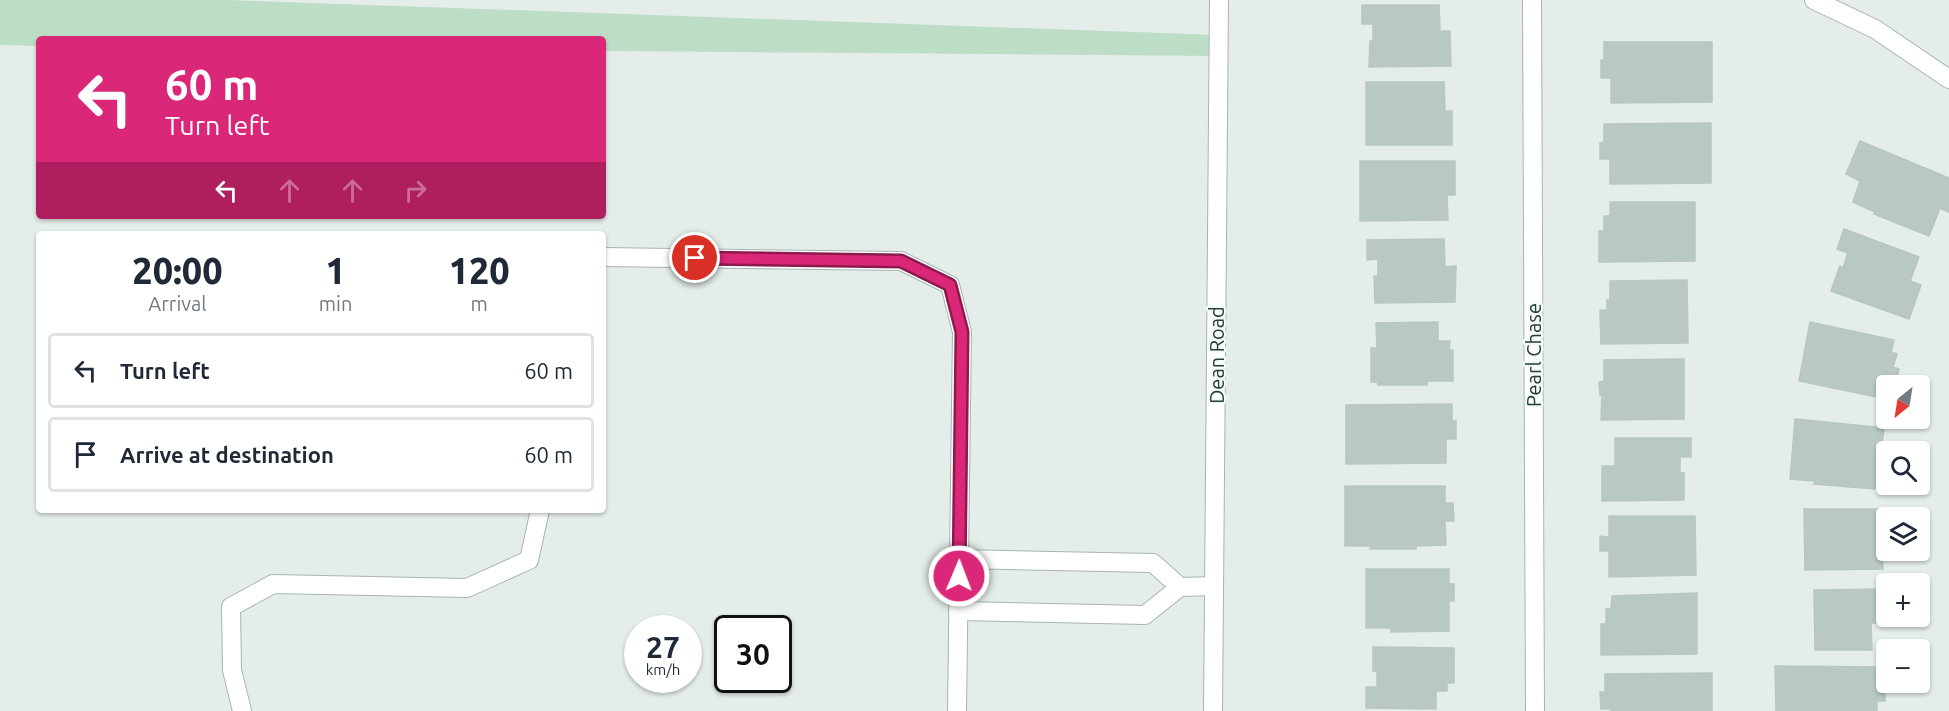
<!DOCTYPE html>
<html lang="en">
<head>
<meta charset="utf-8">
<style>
	:root { --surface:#fff; --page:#f2f2f3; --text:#1f2937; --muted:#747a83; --line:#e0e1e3 }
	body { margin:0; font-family:Ubuntu,sans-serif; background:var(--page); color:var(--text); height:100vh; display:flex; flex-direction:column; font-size:22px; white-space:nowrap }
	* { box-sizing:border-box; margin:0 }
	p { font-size:20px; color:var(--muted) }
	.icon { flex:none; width:33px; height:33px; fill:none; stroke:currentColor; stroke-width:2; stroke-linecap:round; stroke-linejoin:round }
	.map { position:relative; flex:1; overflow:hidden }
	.side { position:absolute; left:36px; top:231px; width:570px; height:282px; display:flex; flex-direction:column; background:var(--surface); border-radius:6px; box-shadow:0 2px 4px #0004 }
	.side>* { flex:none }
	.guide { position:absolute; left:36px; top:36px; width:570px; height:183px; border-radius:6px; box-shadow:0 2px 4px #0004; background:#db2777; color:#fff; overflow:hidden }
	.needle { width:39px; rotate:210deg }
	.fabs { position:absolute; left:1876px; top:375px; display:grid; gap:12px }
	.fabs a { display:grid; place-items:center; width:54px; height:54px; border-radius:6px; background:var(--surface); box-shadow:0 2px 4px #0004; font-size:30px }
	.speed { position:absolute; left:624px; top:615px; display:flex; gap:12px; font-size:30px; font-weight:700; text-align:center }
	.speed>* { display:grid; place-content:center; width:78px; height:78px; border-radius:50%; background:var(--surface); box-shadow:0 2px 4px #0004; line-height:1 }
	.speed small { font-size:15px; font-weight:400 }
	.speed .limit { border:3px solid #111; border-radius:9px; background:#fff; color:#111 }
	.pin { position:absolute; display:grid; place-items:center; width:51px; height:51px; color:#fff; margin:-26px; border:3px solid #fff; border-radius:50%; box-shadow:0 2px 6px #0007 }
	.me { position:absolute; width:66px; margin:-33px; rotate:1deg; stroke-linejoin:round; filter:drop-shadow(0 0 4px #0008) }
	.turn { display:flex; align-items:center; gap:21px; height:126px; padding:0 30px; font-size:27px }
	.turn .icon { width:78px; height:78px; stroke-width:2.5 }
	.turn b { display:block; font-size:42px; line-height:51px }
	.lanes { display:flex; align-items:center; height:57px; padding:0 30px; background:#0003; justify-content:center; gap:30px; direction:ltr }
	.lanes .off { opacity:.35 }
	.eta { display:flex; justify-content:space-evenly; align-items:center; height:102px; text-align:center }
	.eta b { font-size:36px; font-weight:800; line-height:42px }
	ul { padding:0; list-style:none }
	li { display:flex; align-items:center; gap:18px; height:75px; margin:0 12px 9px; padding:0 18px; border:3px solid var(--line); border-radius:6px }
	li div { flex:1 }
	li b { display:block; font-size:22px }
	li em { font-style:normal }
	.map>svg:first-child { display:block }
</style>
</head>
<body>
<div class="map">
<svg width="1949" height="711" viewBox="0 0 1949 711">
	<rect width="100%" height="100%" fill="#e4ede9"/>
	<polygon fill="#beddc7" points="0,0 229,0 1218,35 1218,56 603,51 603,39 39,39 39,46 0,45"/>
	<g fill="#bac8c2" stroke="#b7c7c0" stroke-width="1.5">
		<polygon points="1362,5 1439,5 1440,31 1450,31 1451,66 1369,67 1370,41 1373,41 1373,24 1362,24"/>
		<polygon points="1604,42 1712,42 1712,102 1611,103 1611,78 1601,78 1601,60 1604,60"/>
		<polygon points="1366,82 1444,82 1445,111 1452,111 1452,145 1366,145"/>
		<polygon points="1711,123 1711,183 1610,184 1610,159 1600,159 1600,143 1604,142 1604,124"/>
		<polygon points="1860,141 1949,178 1949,210 1948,212 1940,208 1929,236 1874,214 1875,212 1853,202 1860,181 1846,174"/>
		<polygon points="1360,161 1455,161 1455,195 1447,195 1448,220 1360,221"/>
		<polygon points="1610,202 1695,202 1695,261 1599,262 1599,231 1604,231 1604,216 1610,216"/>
		<polygon points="1844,229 1919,257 1910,281 1921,285 1909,319 1831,291 1840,266 1843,268 1848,253 1837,249"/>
		<polygon points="1444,239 1445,267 1456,266 1455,302 1375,303 1374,276 1378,276 1378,259 1367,260 1367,240"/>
		<polygon points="1687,280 1688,343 1601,344 1600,310 1607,310 1607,300 1610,300 1610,281"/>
		<polygon points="1438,322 1438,341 1450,341 1449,350 1453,350 1453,381 1427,381 1427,385 1378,385 1377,382 1371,382 1371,348 1377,348 1376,323"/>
		<polygon points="1810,322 1894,340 1891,352 1897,354 1893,367 1899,369 1895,386 1887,386 1887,399 1799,381"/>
		<polygon points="1684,359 1684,419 1601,420 1602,395 1600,395 1599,382 1604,381 1604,360"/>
		<polygon points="1452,404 1452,421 1456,421 1456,439 1446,439 1446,463 1346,464 1346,405"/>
		<polygon points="1795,419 1884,428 1882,444 1886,443 1885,460 1877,460 1875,489 1814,484 1815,481 1790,479"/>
		<polygon points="1615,438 1691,438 1691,457 1680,457 1680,473 1684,473 1684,500 1602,501 1602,466 1615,466"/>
		<polygon points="1345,486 1445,486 1445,503 1453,503 1454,521 1445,521 1446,545 1416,546 1416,549 1370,549 1371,546 1345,546"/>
		<polygon points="1804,509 1880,509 1883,569 1805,570"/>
		<polygon points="1609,516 1695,516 1696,575 1609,577 1609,551 1600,551 1600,536 1609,537"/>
		<polygon points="1366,569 1449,569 1449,584 1454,584 1454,601 1449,601 1449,631 1391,632 1391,628 1366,628"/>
		<polygon points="1881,589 1881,623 1871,623 1872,650 1815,650 1814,590"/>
		<polygon points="1697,593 1697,654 1601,655 1601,624 1606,624 1606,609 1611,609 1612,596"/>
		<polygon points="1373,647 1454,648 1454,683 1447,683 1447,691 1436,691 1436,709 1366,708 1366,687 1377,687 1377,671 1373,671"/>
		<polygon points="1775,666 1877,667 1876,684 1885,684 1885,701 1877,701 1877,711 1776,711"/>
		<polygon points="1712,673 1712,711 1611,711 1611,709 1601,709 1600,692 1605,692 1605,674"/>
	</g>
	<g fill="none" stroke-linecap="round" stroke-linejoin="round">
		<g stroke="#a7b5b0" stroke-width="20">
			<g id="street">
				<polyline points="1532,0 1535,711"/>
				<polyline points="1814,0 1875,29 1949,79"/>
				<polyline points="603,257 901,261 950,285 962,332 957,711"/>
				<polyline points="959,559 1153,563 1180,587"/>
				<polyline points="958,611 1145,615 1180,587 1214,586"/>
				<polyline points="242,711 232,670 231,607 273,584 467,588 529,560 540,510"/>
				<polyline points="1213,711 1219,0"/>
			</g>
		</g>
		<use href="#street" stroke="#fff" stroke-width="18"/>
	</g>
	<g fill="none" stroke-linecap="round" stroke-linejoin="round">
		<g stroke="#8e194d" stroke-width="15">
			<polyline id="route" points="695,258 901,261 950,285 962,332 959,576"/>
		</g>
		<use href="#route" stroke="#db2777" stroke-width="10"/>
	</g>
	<g text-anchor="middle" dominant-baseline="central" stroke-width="4.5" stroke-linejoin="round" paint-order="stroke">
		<g font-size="20" fill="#243e37" stroke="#f5faf7">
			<text transform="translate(1216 355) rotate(-90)">Dean Road</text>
			<text transform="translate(1533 355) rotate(-90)">Pearl Chase</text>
		</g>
	</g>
</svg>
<div class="fabs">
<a><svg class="needle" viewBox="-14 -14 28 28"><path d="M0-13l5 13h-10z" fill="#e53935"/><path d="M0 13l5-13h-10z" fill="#747a83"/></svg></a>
<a><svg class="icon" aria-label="search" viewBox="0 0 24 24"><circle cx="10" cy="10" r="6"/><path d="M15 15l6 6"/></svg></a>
<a><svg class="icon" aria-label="layers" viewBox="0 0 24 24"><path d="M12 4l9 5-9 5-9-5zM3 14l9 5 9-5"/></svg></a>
<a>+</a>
<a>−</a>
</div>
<div class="speed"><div>27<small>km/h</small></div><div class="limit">30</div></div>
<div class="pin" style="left:695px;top:258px;background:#d93025"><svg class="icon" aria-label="arrive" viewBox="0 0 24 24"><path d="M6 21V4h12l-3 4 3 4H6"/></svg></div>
<svg class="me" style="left:959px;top:576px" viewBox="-20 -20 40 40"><circle r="17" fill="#db2777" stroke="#fff" stroke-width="3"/><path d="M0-11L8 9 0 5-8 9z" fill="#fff"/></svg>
<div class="guide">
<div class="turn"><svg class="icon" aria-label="left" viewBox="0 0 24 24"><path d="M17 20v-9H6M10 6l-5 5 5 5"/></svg><div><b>60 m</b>Turn left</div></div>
<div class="lanes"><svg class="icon" aria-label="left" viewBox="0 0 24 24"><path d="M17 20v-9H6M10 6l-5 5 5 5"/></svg><svg class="icon off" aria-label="ahead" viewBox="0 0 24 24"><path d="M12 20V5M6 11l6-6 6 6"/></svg><svg class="icon off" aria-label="ahead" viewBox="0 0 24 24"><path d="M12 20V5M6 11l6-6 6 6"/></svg><svg class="icon off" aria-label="right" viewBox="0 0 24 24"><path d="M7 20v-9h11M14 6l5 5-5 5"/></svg></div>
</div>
<section class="side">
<div class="eta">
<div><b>20:00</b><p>Arrival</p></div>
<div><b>1</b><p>min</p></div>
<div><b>120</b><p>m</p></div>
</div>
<ul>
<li><svg class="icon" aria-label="left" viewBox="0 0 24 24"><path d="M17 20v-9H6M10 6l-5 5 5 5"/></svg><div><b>Turn left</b></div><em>60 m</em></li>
<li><svg class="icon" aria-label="arrive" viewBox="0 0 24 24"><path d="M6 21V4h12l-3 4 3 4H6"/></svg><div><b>Arrive at destination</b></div><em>60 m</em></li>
</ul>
</section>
</div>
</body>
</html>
